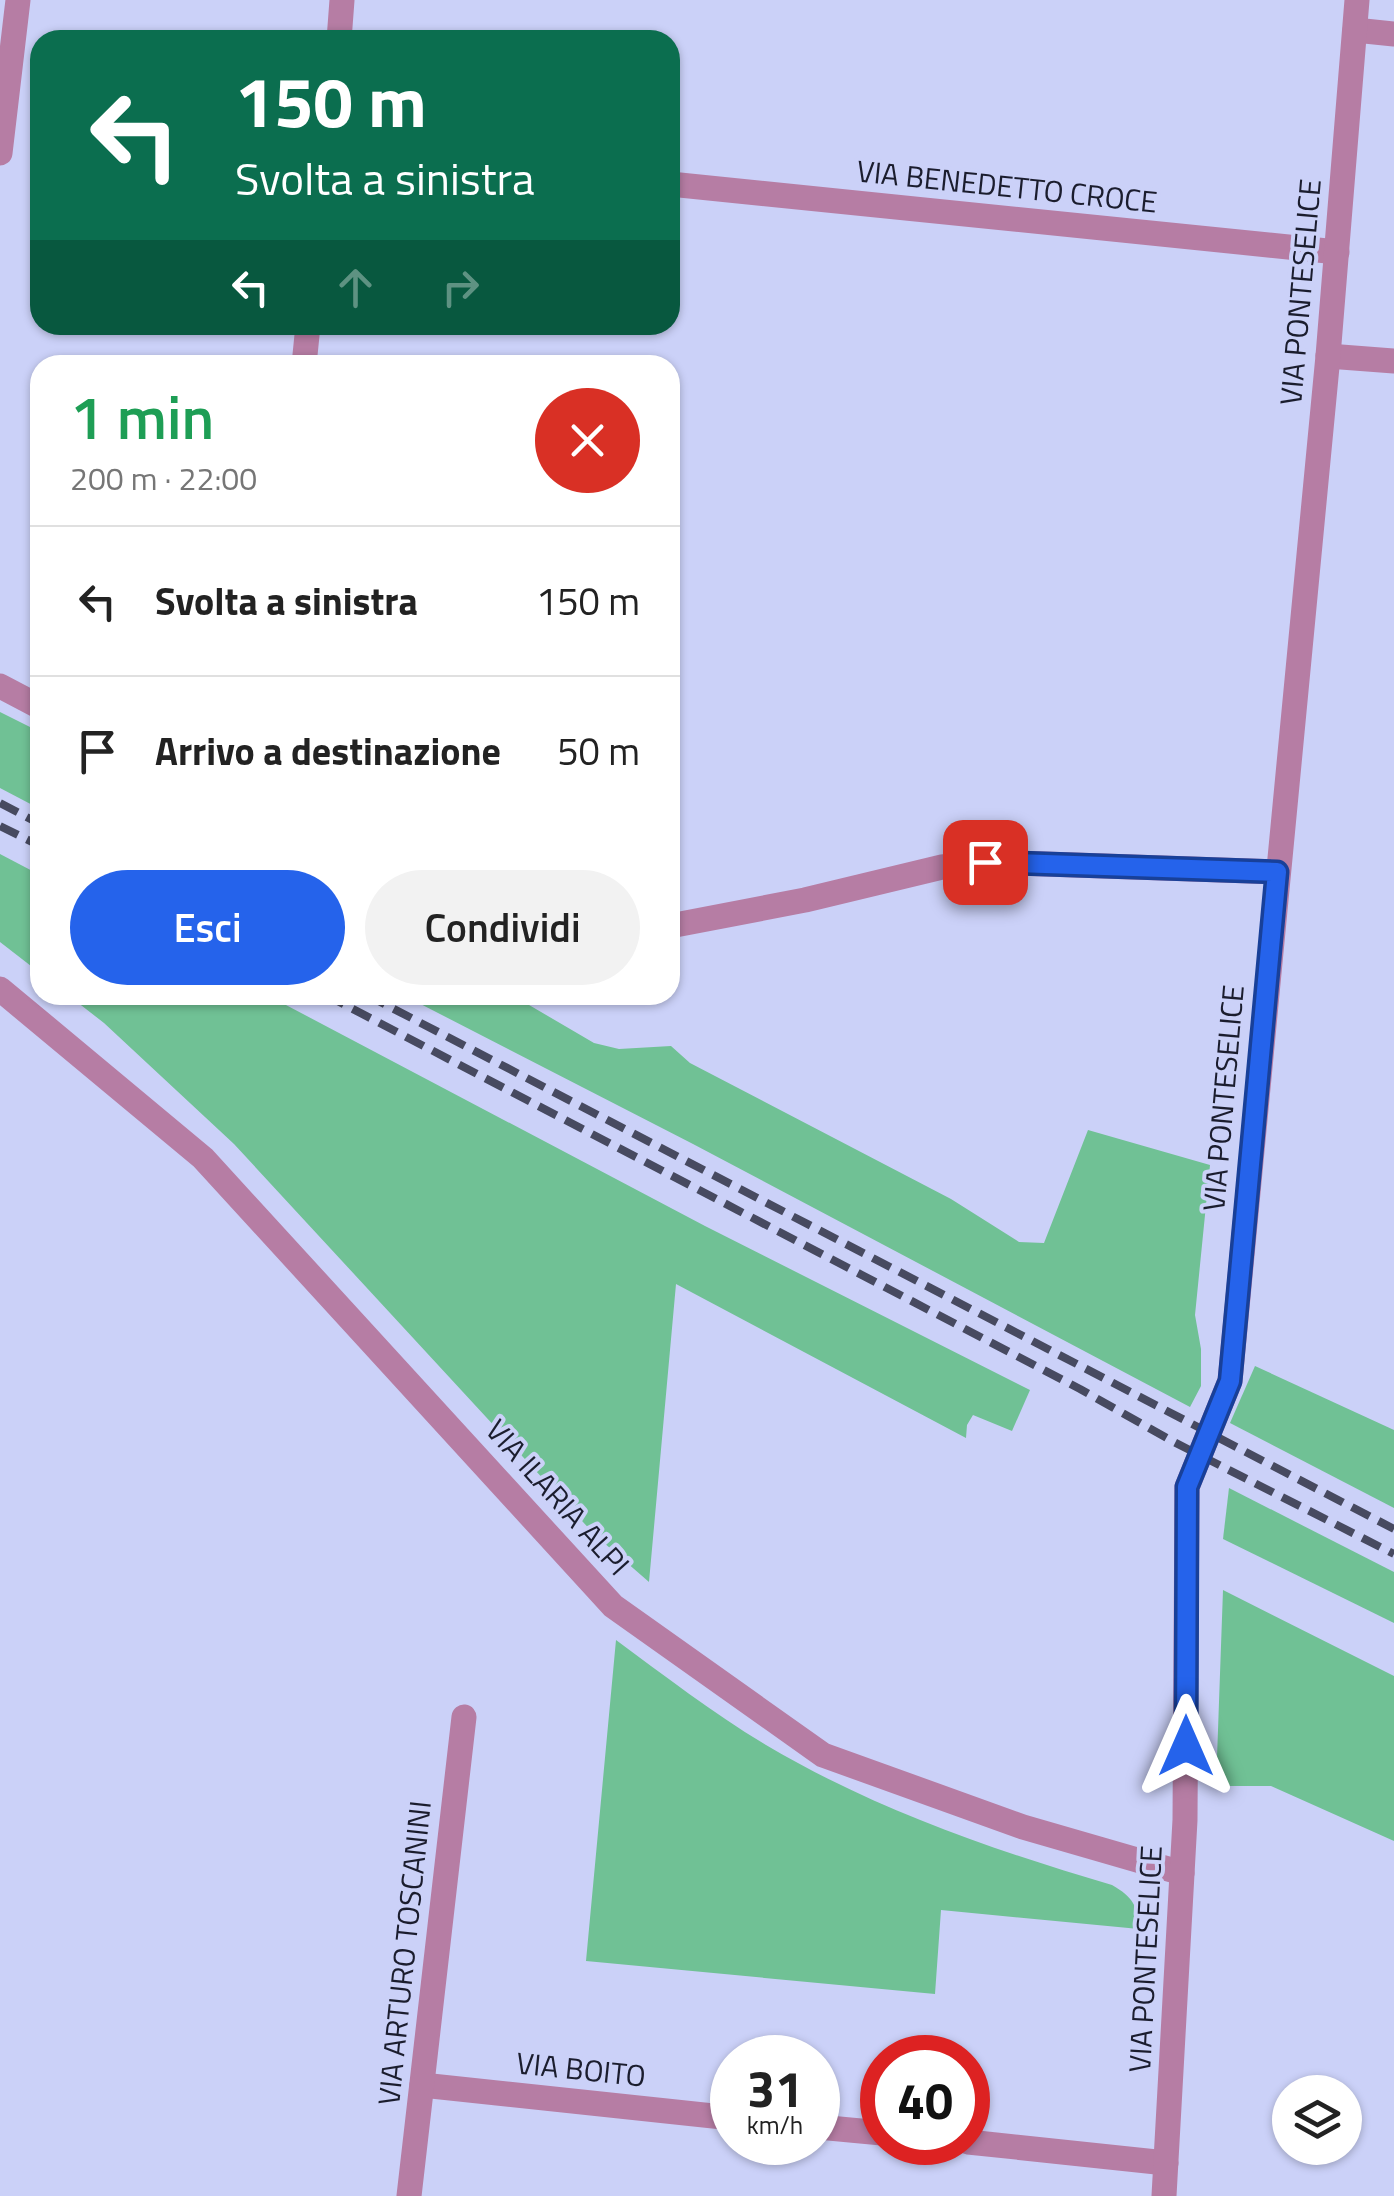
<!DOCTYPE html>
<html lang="it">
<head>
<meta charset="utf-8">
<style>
	:root { --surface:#fff; --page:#f2f2f2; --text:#222; --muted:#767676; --line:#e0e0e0; --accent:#2563eb }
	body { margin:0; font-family:"Titillium Web",sans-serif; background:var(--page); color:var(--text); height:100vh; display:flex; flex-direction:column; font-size:38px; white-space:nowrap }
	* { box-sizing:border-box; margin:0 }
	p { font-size:32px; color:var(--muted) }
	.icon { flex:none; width:55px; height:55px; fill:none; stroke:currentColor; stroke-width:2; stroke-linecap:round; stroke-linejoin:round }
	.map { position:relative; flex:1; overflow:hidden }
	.drawer { position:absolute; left:30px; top:355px; width:650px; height:650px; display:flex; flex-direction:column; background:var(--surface); border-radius:30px; box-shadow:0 2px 8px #0004 }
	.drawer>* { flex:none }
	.banner { position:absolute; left:30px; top:30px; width:650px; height:305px; border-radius:30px; box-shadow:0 2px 8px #0004; background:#0b6e4f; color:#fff; overflow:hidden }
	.fabs { position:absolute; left:1272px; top:2075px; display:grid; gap:20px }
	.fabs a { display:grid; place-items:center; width:90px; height:90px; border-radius:50%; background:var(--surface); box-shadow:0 2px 8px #0004; font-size:50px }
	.speed { position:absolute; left:710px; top:2035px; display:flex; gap:20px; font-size:50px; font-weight:700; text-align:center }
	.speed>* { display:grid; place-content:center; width:130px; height:130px; border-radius:50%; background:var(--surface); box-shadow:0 2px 8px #0004; line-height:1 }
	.speed small { font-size:25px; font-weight:400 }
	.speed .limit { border:15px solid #d22; background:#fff; color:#111 }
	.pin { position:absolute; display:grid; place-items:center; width:85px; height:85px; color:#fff; margin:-42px; border-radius:20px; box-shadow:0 5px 15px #0006 }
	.me { position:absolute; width:110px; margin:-55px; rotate:0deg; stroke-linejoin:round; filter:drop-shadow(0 0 8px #0008) }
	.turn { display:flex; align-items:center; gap:35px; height:210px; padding:0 40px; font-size:45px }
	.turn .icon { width:130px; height:130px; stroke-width:2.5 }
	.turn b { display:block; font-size:70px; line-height:85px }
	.lanes { display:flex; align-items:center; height:95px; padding:0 40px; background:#0003; justify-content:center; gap:50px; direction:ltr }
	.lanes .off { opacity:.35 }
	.round { display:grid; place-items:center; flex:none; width:105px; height:105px; border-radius:52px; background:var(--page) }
	.overview { display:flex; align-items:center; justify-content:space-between; height:170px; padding:0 40px }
	h1 { font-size:60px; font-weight:600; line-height:75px; color:#1e9e55 }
	.primary-button { display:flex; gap:20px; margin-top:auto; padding:20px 40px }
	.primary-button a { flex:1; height:115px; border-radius:60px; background:var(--accent); color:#fff; font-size:40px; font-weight:600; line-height:115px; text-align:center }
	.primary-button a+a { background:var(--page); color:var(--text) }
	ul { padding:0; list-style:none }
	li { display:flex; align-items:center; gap:30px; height:150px; padding:0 40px; border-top:2px solid var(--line) }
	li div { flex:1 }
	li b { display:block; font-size:38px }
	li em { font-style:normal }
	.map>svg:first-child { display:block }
</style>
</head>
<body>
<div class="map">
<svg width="1394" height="2196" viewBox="0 0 1394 2196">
	<rect width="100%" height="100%" fill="#cbd1f8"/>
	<g fill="#70c195">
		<polygon points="0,712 40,732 40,809 0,788"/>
		<polygon points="0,854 40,875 40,973 0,942"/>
		<polygon points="68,995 267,995 705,1226 1030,1390 1012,1431 973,1415 967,1425 966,1438 676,1284 649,1582 595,1535 234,1144 104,1023"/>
		<polygon points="403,995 512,995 594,1043 619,1049 671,1046 690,1063 951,1199 1019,1242 1044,1243 1088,1130 1210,1165 1195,1315 1201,1349 1201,1386 1190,1407 693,1144"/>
		<polygon points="1255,1366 1394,1430 1394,1508 1230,1423"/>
		<polygon points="1229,1488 1394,1572 1394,1623 1223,1539"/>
		<polygon points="1223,1590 1394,1676 1394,1841 1271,1786 1216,1786"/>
		<path d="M 616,1640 C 665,1676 714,1714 766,1745 C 874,1809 993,1850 1112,1885 C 1133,1897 1138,1906 1139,1929 L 941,1910 L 935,1994 L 586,1961 Z"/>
	</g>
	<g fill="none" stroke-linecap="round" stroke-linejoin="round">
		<g stroke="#b67da4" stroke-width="25">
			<polyline points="1355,30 1394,34"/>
			<polyline points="339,40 342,0"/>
			<polyline points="0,153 18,0"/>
			<polyline points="670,184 1337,252"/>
			<polyline points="1328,356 1394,361"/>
			<polyline points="304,365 308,325"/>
			<polyline points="0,686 40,707"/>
			<polyline points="670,926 805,900 942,867 985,862 1277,872"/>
			<polyline points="0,989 203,1158 613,1606 823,1755 1023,1827 1182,1873"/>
			<polyline points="422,2085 732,2118"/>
			<polyline points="818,2127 882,2133"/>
			<polyline points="968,2142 1166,2163"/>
			<polyline points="409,2196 464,1717"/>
			<polyline points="1164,2196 1185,1820 1187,1487 1230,1381 1328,356 1357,0"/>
		</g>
		<g stroke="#474a60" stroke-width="8" stroke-dasharray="20 10" stroke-linecap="butt">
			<polyline points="0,803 40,824"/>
			<polyline points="0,826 40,846"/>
			<polyline points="326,995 1080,1389 1172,1441 1394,1554"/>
			<polyline points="367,995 1394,1529"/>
		</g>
	</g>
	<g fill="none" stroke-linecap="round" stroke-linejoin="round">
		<g stroke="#184099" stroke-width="25">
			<polyline id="route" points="985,862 1277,872 1230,1381 1187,1487 1186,1746"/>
		</g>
		<use href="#route" stroke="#2563eb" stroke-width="18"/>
	</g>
	<g text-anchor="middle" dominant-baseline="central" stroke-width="8" stroke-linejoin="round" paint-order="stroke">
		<g font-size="30" fill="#1b1d2e" stroke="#cbd1f8">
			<text transform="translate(1007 186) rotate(6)">VIA BENEDETTO CROCE</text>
			<text transform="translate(1300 292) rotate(-85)">VIA PONTESELICE</text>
			<text transform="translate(1223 1098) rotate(-85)">VIA PONTESELICE</text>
			<text transform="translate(558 1497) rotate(48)">VIA ILARIA ALPI</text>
			<text transform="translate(404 1953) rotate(-84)">VIA ARTURO TOSCANINI</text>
			<text transform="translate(1145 1959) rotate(-87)">VIA PONTESELICE</text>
			<text transform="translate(581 2069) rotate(6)">VIA BOITO</text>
		</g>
	</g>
</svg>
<div class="fabs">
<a><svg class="icon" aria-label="layers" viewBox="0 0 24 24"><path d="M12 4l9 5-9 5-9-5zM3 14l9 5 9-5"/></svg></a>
</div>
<div class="speed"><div>31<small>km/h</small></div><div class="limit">40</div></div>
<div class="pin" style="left:985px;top:862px;background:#d93025"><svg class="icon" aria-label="arrive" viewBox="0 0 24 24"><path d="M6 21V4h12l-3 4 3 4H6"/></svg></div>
<svg class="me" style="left:1186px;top:1746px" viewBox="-20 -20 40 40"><path d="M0-17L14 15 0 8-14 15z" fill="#2563eb" stroke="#fff" stroke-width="4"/></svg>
<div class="banner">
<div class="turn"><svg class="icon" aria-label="left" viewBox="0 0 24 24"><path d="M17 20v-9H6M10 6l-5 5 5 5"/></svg><div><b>150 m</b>Svolta a sinistra</div></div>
<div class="lanes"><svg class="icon" aria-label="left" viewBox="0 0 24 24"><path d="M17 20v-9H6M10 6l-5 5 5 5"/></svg><svg class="icon off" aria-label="ahead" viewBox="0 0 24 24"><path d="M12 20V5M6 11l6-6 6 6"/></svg><svg class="icon off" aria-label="right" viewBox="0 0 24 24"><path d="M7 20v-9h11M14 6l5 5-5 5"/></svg></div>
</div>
<section class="drawer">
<div class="overview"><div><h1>1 min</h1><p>200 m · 22:00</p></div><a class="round" style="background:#d93025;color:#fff"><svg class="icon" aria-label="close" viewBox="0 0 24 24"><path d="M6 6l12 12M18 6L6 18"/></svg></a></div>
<ul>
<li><svg class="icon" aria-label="left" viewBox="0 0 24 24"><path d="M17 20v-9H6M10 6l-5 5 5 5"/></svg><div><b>Svolta a sinistra</b></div><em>150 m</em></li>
<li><svg class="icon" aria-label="arrive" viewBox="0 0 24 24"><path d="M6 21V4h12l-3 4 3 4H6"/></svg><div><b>Arrivo a destinazione</b></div><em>50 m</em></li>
</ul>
<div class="primary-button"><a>Esci</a><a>Condividi</a></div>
</section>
</div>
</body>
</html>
